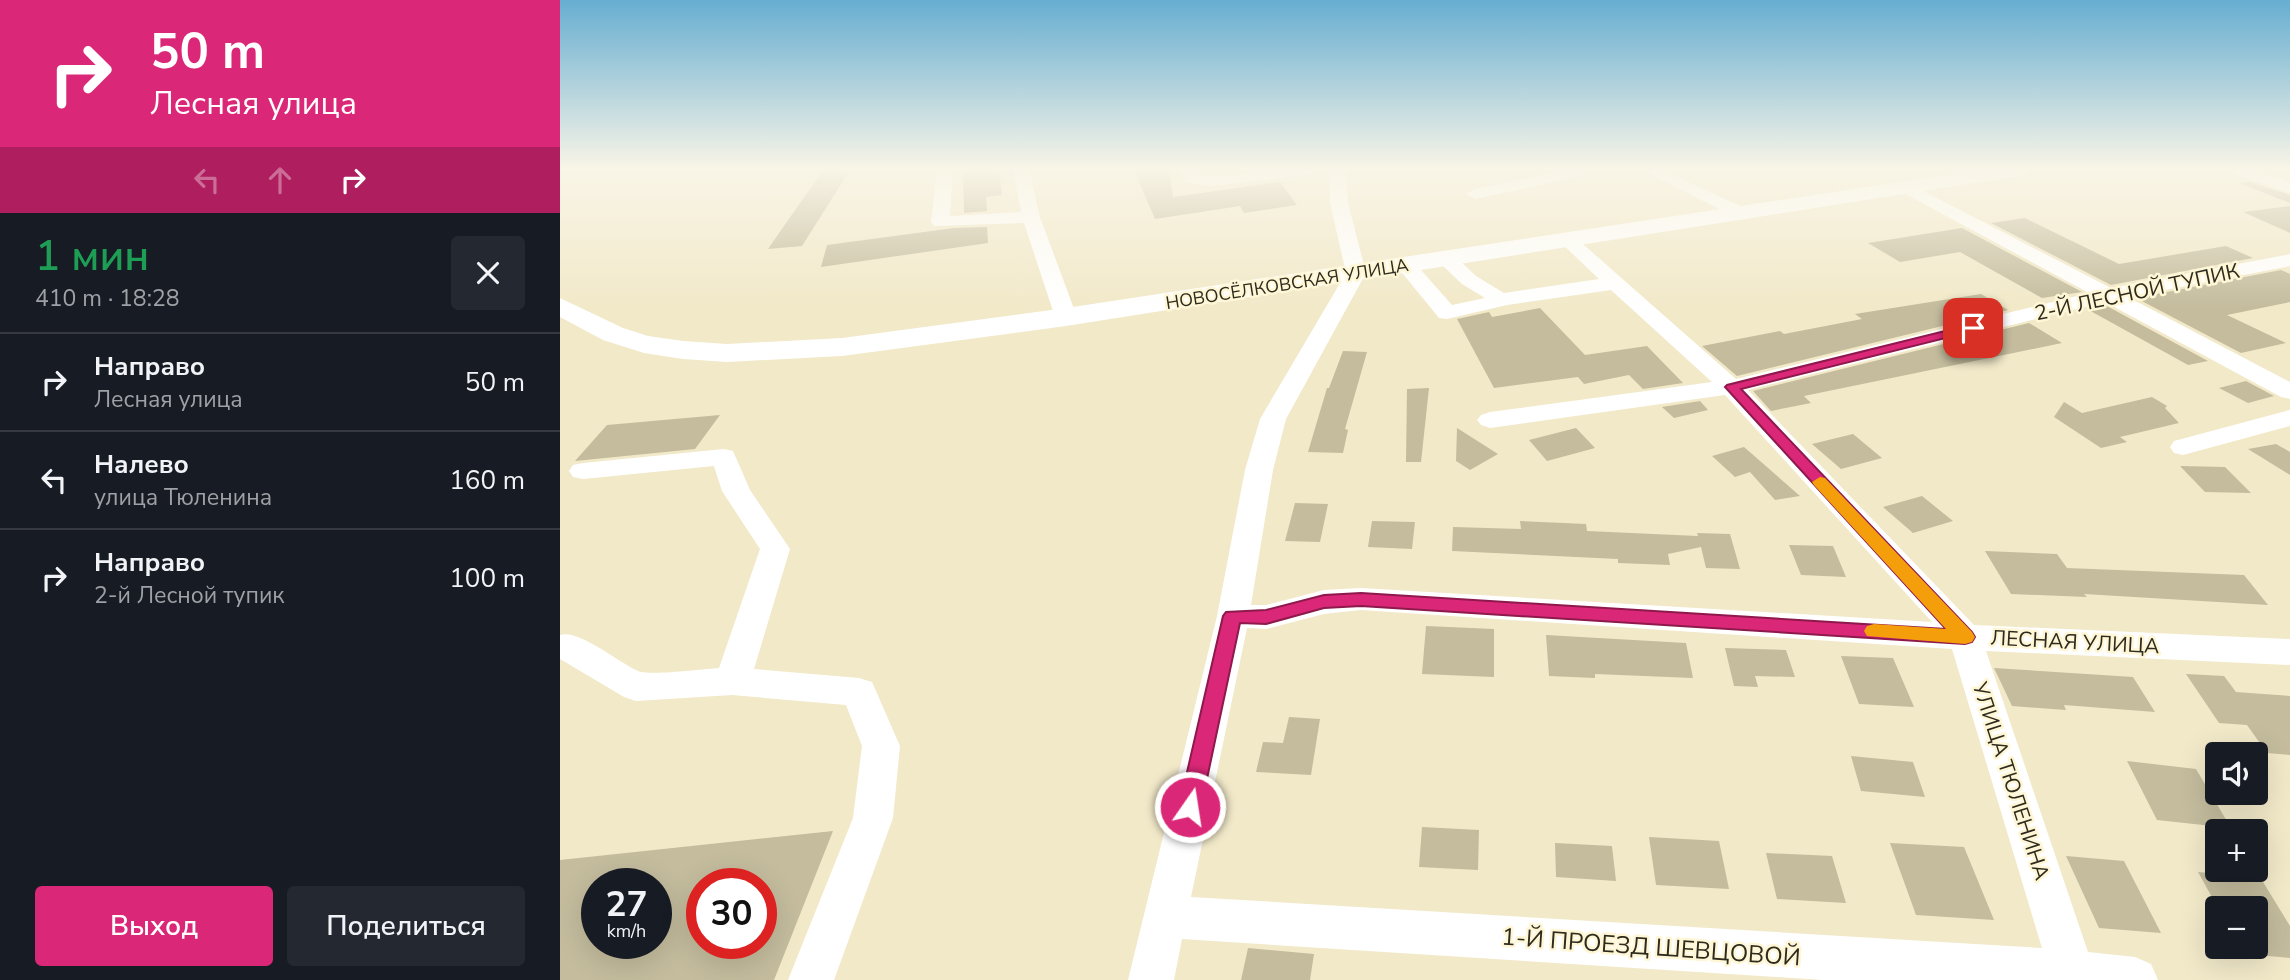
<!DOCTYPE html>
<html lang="ru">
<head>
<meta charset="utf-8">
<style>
	:root { --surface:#171b24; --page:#242831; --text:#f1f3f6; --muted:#9ea1a6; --line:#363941; --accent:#db2777 }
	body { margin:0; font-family:"Nunito Sans",sans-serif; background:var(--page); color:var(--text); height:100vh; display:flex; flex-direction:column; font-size:26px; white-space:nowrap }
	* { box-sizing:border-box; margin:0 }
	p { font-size:23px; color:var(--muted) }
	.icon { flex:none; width:38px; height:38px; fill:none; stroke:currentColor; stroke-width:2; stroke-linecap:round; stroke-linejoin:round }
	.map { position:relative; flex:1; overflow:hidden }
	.details { display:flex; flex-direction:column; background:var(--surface); width:560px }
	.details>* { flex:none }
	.top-card { background:#db2777; color:#fff; overflow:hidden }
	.buttons { position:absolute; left:1645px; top:742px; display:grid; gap:14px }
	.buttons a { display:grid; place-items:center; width:63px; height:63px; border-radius:7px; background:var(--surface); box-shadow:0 7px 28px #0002; font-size:35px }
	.speed { position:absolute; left:21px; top:868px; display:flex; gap:14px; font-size:35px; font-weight:700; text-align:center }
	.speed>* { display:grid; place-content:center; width:91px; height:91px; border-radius:50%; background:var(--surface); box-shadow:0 7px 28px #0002; line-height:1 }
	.speed small { font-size:18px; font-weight:400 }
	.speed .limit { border:10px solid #d22; background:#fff; color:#111 }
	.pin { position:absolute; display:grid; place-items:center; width:60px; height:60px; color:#fff; margin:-30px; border-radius:14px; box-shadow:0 4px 10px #0006 }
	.me { position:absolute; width:77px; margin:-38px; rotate:13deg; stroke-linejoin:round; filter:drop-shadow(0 0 5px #0008) }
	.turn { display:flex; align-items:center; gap:24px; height:147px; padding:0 35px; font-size:32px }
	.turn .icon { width:91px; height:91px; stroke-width:2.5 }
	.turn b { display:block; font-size:49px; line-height:60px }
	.lanes { display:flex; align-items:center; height:66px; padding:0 35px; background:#0003; justify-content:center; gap:35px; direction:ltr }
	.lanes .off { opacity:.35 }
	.round { display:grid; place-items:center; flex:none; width:74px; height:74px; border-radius:7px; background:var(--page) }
	.summary { display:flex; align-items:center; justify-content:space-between; height:119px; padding:0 35px }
	h1 { font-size:42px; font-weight:600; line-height:52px; color:#1e9e55 }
	.primary-button { display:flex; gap:14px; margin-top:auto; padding:14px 35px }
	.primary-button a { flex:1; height:80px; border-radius:7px; background:var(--accent); color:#fff; font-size:28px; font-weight:600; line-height:80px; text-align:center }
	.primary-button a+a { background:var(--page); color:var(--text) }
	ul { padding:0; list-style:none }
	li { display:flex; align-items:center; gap:21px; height:98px; padding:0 35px; border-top:2px solid var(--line) }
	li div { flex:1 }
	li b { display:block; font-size:26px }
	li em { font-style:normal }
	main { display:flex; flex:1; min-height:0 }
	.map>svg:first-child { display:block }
</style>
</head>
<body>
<main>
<section class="details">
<div class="top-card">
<div class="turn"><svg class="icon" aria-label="right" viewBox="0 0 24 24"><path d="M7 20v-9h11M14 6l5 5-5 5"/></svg><div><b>50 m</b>Лесная улица</div></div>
<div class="lanes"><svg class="icon off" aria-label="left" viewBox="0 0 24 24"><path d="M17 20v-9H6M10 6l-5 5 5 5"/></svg><svg class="icon off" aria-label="ahead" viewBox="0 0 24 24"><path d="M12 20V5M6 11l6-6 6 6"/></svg><svg class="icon" aria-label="right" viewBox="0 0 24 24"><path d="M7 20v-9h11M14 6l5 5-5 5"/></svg></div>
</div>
<div class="summary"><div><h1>1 мин</h1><p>410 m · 18:28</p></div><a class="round"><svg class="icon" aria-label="close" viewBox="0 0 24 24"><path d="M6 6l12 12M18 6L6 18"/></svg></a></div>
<ul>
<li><svg class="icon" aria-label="right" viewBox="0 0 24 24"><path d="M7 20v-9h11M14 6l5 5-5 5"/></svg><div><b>Направо</b><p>Лесная улица</p></div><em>50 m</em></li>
<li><svg class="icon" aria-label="left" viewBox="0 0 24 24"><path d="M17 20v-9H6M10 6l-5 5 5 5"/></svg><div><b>Налево</b><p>улица Тюленина</p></div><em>160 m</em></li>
<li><svg class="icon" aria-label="right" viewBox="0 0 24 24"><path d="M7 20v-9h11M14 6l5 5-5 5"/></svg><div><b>Направо</b><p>2-й Лесной тупик</p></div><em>100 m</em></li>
</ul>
<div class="primary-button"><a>Выход</a><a>Поделиться</a></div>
</section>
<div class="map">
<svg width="1730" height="980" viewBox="0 0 1730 980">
	<rect width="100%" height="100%" fill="#f2e9c9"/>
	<g fill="#c4bc9d" fill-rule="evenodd">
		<polygon points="263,170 290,170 242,246 208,249"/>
		<polygon points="403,170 439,170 442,195 426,197 427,211 404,213"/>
		<polygon points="574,170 609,170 613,197 720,182 737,205 684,213 680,206 595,219"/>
		<polygon points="1690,182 1730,195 1730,203 1679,183"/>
		<polygon points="1730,206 1730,233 1683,212"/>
		<polygon points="1465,218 1559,264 1666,246 1693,258 1551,285 1431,223"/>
		<polygon points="427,227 428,243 261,267 267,245 394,228"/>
		<polygon points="1402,228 1522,292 1482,298 1400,252 1340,262 1308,243"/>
		<polygon points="1721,270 1730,274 1730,302 1667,315 1726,343 1681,353 1576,298"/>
		<polygon points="1421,294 1448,310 1177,376 1142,346 1220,331 1224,334 1302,319 1295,314"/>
		<polygon points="1545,305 1648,361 1628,365 1527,309"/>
		<polygon points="980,308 1025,355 1087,346 1123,383 1083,389 1069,375 1024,384 1018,377 934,388 897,319 929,312 932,317"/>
		<polygon points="1469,323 1502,343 1244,396 1251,403 1211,411 1193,391"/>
		<polygon points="783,351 807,352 785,429 788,430 783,453 748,452 767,388 769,388"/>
		<polygon points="1686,381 1714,396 1688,403 1659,388"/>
		<polygon points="869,388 861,462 846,462 847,389"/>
		<polygon points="1592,397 1607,406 1605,408 1619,423 1560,437 1567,442 1541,448 1494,417 1504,402 1522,413"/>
		<polygon points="1140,401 1148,410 1114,418 1102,407"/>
		<polygon points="160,415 135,449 15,461 47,425"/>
		<polygon points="897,428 938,454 910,470 896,461"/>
		<polygon points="1016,428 1035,448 987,461 969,440"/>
		<polygon points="1293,434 1322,458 1281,469 1252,444"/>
		<polygon points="1716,444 1730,452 1730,475 1688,449"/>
		<polygon points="1184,447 1207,467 1240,496 1215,500 1190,472 1175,477 1152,456"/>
		<polygon points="1620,466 1665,467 1691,493 1645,492"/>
		<polygon points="1362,496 1393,521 1353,533 1323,507"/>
		<polygon points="735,503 768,504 760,542 725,541"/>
		<polygon points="812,521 855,522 852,549 808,547"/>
		<polygon points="960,521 1026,524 1027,531 1138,536 1137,533 1170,534 1180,569 1146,568 1141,547 1108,554 1110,565 1058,563 1058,559 892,551 893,527 961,529"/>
		<polygon points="1229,545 1273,546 1286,577 1241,575"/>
		<polygon points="1425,551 1497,554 1507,568 1684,575 1708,605 1524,594 1527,597 1451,594"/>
		<polygon points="866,626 934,629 934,677 862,674"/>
		<polygon points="986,635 1126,643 1133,678 1035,674 1035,678 989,676"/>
		<polygon points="1165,648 1226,650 1235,677 1195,676 1198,687 1174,686"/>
		<polygon points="1281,656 1333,658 1354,707 1299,704"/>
		<polygon points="1434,668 1573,677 1595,712 1504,705 1506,710 1452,706"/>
		<polygon points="1626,674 1664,676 1676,692 1730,696 1730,755 1707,753 1687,725 1659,723"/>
		<polygon points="729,717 760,719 751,775 696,772 703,742 723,743"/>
		<polygon points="1291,756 1353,762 1365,797 1301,791"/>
		<polygon points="1567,761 1636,769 1671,828 1597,820"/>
		<polygon points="862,827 919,830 918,870 859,867"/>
		<path d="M 273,831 L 214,980 L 0,980 L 0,860 ZM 37,884 L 96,884 L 96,943 L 37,943 ZM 142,884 L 201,884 L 201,943 L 142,943 Z"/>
		<polygon points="1089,837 1159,841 1169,889 1096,885"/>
		<polygon points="995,843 1052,846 1056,881 996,877"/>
		<polygon points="1330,843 1404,847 1434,920 1356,915"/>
		<polygon points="1206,853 1272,856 1286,903 1217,899"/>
		<polygon points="1506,856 1564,861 1601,933 1539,928"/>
		<polygon points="1638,872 1700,877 1730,926 1730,958 1685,954 1680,947 1696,947 1696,908 1658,908"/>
		<polygon points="688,948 754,954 750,980 681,980"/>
	</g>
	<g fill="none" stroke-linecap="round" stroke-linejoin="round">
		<g fill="#fff" fill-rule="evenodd">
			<polygon points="377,170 393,170 390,216 461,212 453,170 469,170 480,217 517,317 514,322 498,322 495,317 464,223 374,226 371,222"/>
			<path d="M 622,170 L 638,170 L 639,174 C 677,179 717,167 755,170 L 747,175 L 652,186 L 625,182 Z"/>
			<path d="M 769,170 L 785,170 L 788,203 L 806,273 L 726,419 L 713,470 L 691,605 L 706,605 L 764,590 L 801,588 L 1372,622 L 1165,395 L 930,428 L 921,425 L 917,420 L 921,415 L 930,412 L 1152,382 L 1051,290 L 947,305 L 887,319 L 879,318 L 839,269 L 836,265 L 839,261 L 853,261 L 892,305 L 925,298 L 902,284 L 880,263 L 877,259 L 880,255 L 894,255 L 916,276 L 944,293 L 1039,279 L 999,241 L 1001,237 L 1015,237 L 1176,379 L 1529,293 L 1340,191 L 1338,187 L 1340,183 L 1346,182 L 1551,288 L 1730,254 L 1730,266 L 1568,297 L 1730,382 L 1730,399 L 1721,397 L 1545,302 L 1188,390 L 1414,625 L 1730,639 L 1730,665 L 1426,651 L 1528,952 L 1575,957 L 1591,964 L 1598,980 L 1263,980 L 622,939 L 614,980 L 568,980 L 657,616 L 685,470 L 700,419 L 786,273 L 770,203 ZM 801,610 L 1392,649 L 1482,948 L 631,897 L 687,628 L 706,629 L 764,614 Z"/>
			<polygon points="1005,170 1023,170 1025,172 1017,177 915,199 906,194 915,189"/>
			<polygon points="1082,170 1102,170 1185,208 1188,212 1179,217 1173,216"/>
			<polygon points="1671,170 1693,170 1730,182 1730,193 1673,173"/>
			<polygon points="1730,410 1730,426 1623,455 1614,453 1610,447 1614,441"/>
			<path d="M 164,449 L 173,451 L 190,490 L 230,549 L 194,669 L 299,678 L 312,682 L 340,746 L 333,818 L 274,980 L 228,980 L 293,818 L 302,746 L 286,705 L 172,695 L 76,701 L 64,697 L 0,659 L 0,635 C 19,629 59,663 78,671 C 89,676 143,669 159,668 L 200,549 L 162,491 L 154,466 L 23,479 L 13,477 L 9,471 L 13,465 L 23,463 Z"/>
		</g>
		<polygon fill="#fff" fill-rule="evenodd" points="1419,170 1469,170 1466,175 1458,176 506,326 282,356 167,362 123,359 84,353 43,340 0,317 0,298 63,328 88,336 123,341 167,344 282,338 506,308"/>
	</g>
	<linearGradient id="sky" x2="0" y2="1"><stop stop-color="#67aed1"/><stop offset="0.55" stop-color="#f9f5e7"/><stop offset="1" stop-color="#f9f5e7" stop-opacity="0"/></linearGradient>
	<rect width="1730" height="307" fill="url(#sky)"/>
	<polygon fill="#db2777" stroke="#8e194d" stroke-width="2" points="1413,324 1419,328 1418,330 1181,389 1412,632 1415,637 1412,642 1405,644 801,606 764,608 706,624 680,623 641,807 638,815 630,817 622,815 619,807 663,616 666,612 706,610 764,595 801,593 1386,629 1165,387 1167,385"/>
	<polygon fill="#f59e0b" points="1260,477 1265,478 1412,632 1415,637 1412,642 1405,644 1307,636 1304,631 1307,626 1314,624 1386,629 1254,485 1252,482"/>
	<g text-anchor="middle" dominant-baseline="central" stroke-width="5" stroke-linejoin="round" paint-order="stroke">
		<g font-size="18" fill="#2d2a1e" stroke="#fff6d6">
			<text transform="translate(727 284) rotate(-9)">НОВОСЁЛКОВСКАЯ УЛИЦА</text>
		</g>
		<g font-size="21" fill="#2d2a1e" stroke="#fff6d6">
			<text transform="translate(1577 292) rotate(-12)">2-Й ЛЕСНОЙ ТУПИК</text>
			<text transform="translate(1515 642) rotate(3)">ЛЕСНАЯ УЛИЦА</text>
			<text transform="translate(1451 781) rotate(72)">УЛИЦА ТЮЛЕНИНА</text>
		</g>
		<g font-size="24" fill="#2d2a1e" stroke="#fff6d6">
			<text transform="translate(1091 947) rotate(4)">1-Й ПРОЕЗД ШЕВЦОВОЙ</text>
		</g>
	</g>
</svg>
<div class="buttons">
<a><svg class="icon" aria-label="sound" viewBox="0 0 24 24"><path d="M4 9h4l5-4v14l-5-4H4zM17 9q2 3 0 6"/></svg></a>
<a>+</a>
<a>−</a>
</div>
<div class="speed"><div>27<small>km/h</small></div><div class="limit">30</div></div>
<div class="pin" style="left:1413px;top:328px;background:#d93025"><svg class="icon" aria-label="arrive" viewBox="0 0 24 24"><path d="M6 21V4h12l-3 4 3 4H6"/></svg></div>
<svg class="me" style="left:630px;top:807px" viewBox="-20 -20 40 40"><circle r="17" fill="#db2777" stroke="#fff" stroke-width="3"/><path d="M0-11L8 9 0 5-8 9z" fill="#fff"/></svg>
</div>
</main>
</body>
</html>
